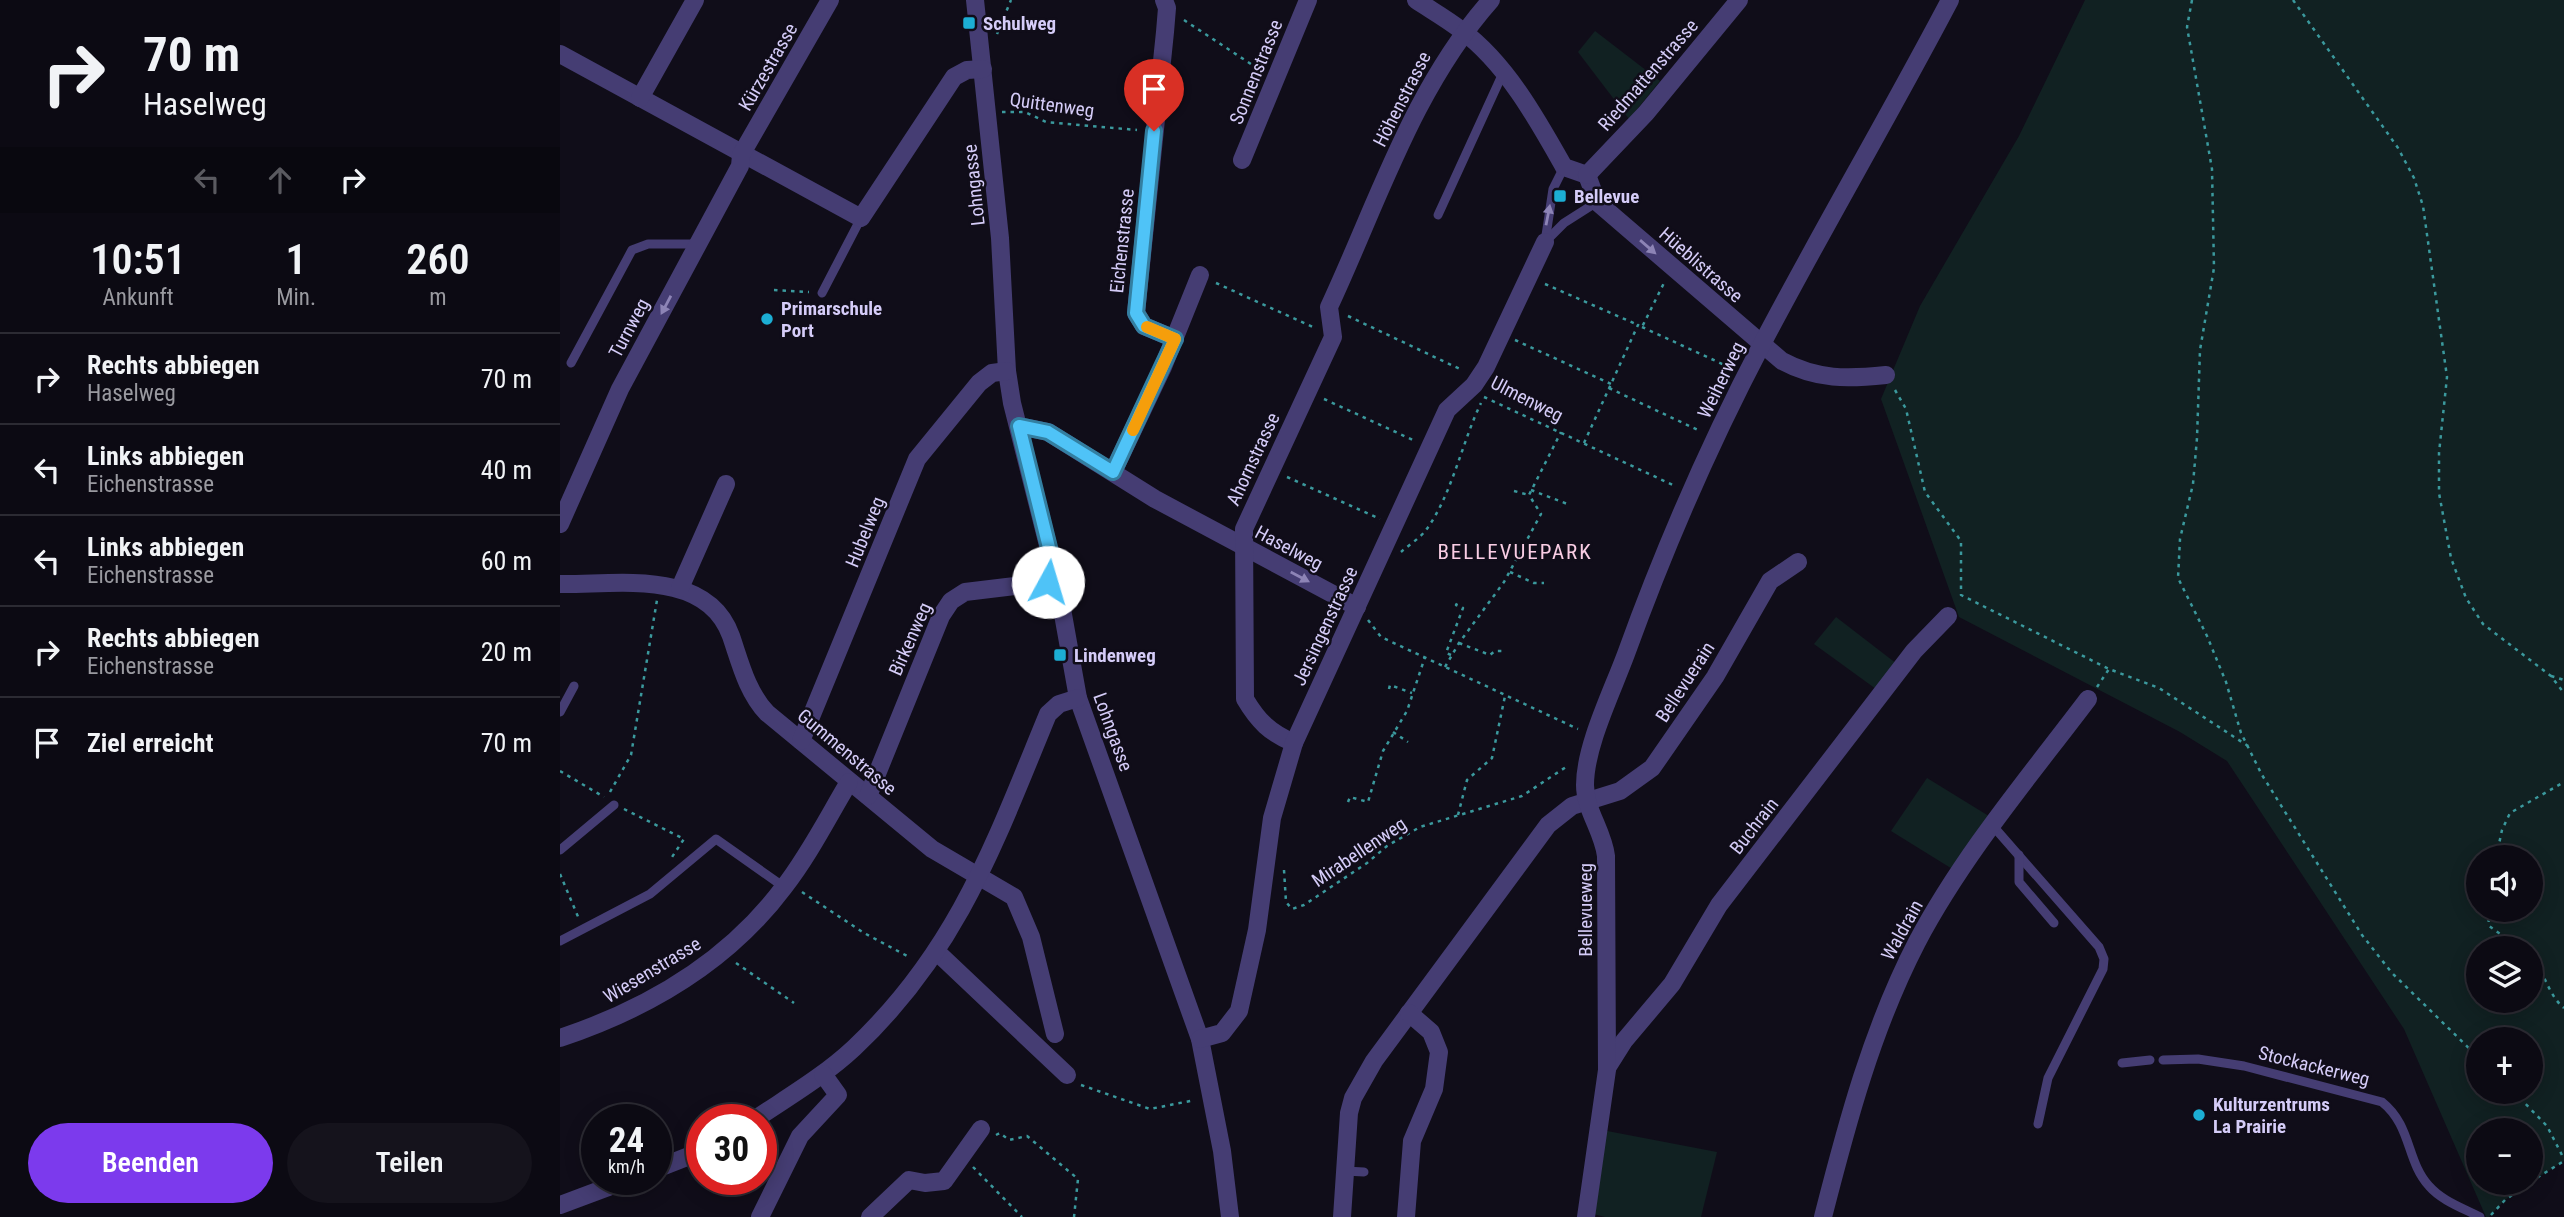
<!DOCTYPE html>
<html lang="de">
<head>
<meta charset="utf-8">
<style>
	:root { --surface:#0c0a13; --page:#15131c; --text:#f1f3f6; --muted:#9a9aa0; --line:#2c2b33; --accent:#7c3aed }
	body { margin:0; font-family:"Roboto Condensed",sans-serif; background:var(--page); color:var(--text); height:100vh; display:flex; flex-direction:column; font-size:26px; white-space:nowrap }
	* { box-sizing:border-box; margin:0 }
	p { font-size:23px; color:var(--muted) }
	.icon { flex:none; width:38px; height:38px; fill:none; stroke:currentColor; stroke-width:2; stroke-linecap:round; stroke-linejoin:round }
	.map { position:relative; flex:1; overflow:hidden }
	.drawer { display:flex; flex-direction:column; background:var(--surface); width:560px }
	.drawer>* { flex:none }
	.banner { background:#0c0a13; color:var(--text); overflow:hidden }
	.tools { position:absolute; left:1906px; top:845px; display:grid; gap:14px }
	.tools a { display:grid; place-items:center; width:77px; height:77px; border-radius:50%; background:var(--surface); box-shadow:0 4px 18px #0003,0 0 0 2px var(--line); font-size:35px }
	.speed { position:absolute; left:21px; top:1104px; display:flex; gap:14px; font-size:35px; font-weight:700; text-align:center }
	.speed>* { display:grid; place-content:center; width:91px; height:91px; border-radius:50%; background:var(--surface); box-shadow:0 4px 18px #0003,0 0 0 2px var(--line); line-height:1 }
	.speed small { font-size:18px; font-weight:400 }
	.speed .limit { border:10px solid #d22; background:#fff; color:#111 }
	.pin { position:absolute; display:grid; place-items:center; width:60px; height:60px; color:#fff; margin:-72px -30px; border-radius:50% 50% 50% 0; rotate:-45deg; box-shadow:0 0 7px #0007 }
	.pin .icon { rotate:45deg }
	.me { position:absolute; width:77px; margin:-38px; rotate:6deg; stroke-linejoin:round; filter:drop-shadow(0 0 5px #0008) }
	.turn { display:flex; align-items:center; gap:24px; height:147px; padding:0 28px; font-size:32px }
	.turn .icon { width:91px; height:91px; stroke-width:2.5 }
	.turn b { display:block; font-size:49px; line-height:60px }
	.lanes { display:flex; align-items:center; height:66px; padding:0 28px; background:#0003; justify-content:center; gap:35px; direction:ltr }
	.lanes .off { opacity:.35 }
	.eta { display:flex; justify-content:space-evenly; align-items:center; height:119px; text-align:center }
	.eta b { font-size:42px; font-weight:600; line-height:49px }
	.cta { display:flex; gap:14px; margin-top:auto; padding:14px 28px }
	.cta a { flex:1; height:80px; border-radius:42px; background:var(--accent); color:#fff; font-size:28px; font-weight:600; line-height:80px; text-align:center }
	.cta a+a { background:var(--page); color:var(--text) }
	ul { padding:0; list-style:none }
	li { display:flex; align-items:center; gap:21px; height:91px; padding:0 28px; border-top:2px solid var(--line) }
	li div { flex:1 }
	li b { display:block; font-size:26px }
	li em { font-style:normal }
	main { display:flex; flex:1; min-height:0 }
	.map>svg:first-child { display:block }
</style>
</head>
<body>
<main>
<section class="drawer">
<div class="banner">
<div class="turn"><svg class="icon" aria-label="right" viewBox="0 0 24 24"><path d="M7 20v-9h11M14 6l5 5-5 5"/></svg><div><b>70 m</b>Haselweg</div></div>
<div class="lanes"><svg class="icon off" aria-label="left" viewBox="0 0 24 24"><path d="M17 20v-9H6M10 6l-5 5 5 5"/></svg><svg class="icon off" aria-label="ahead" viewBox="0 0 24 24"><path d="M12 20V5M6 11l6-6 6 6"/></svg><svg class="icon" aria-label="right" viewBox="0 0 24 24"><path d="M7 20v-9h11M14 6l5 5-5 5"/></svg></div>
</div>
<div class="eta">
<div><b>10:51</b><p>Ankunft</p></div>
<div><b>1</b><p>Min.</p></div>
<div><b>260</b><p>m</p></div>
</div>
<ul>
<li><svg class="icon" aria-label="right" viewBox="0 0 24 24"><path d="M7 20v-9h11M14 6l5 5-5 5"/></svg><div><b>Rechts abbiegen</b><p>Haselweg</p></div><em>70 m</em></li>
<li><svg class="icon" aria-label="left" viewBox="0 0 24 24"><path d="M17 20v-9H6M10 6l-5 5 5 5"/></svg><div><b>Links abbiegen</b><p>Eichenstrasse</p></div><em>40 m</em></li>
<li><svg class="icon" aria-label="left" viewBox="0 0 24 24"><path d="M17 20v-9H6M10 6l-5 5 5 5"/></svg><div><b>Links abbiegen</b><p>Eichenstrasse</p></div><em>60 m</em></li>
<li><svg class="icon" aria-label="right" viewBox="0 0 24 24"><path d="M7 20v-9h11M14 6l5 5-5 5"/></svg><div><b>Rechts abbiegen</b><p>Eichenstrasse</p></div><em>20 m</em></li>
<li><svg class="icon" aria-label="arrive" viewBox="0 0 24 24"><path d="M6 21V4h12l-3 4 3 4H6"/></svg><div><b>Ziel erreicht</b></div><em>70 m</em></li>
</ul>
<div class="cta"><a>Beenden</a><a>Teilen</a></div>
</section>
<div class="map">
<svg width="2004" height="1217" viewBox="0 0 2004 1217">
	<rect width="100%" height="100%" fill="#100d19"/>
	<g fill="#112122" fill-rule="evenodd">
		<path d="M 1525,0 L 2004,0 L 2004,1161 L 1971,1182 L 1970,1130 L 1918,1130 L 1918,1183 L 1969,1183 L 1945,1200 L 1929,1217 L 1926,1217 L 1844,1029 L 1667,761 L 1620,732 L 1399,617 L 1321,399 L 1360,306 L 1459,136 ZM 1918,858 L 1970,858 L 1970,910 L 1918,910 ZM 1918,948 L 1970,948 L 1970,1001 L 1918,1001 ZM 1918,1040 L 1970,1040 L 1970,1092 L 1918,1092 Z"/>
		<polygon points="1035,31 1100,81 1069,119 1018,52"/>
		<polygon points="1276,617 1337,664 1316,689 1254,644"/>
		<polygon points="1367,778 1432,818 1394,870 1331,831"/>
		<polygon points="1042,1130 1157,1152 1141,1217 1045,1217 1033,1214"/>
	</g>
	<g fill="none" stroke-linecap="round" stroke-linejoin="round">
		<g stroke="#3b999d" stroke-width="2.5" stroke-dasharray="3.5 5" stroke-linecap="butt">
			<polyline points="1632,0 1627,27 1652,169 1654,268 1640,350 1637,438 1633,484 1620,539 1618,578 1647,636 1666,682 1681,733 1702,775 1802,935 1832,973 1918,1057"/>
			<polyline points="1733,0 1838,148 1854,178 1863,206 1887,377 1879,453 1879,493 1891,558 1906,598 1923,624 1991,676 2004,693"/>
			<polyline points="624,20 700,70"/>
			<polyline points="437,34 451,0"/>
			<polyline points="442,112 465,112 486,122 577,130"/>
			<polyline points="656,283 755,328"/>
			<polyline points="985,284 1078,325"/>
			<polyline points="214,290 249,292"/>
			<polyline points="788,316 902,370"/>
			<polyline points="1082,327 1171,368"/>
			<polyline points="955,340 1051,384"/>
			<polyline points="1049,388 1140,431"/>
			<polyline points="1335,390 1346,409 1365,492 1401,541 1401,595 1549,669 1599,688 1688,746"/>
			<polyline points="924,397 1115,486"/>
			<polyline points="764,399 853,440"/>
			<polyline points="1024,443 1078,325 1082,327 1105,281"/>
			<polyline points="727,477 820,519"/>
			<polyline points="971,490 1010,505"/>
			<polyline points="954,491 969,495"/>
			<path d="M 841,552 C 849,545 860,538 866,530 C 892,495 902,442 921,403"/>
			<polyline points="950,572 974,583 984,583"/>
			<polyline points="808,620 821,637 1018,729"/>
			<polyline points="899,643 930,655 935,651 942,651"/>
			<polyline points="891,655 886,653 903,608 896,605 898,602"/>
			<polyline points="885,667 899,643 944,582 981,514 969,495 1001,432"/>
			<polyline points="1991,676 2004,680"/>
			<polyline points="1537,687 1549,669"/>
			<polyline points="829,689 830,685 852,693"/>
			<polyline points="833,732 848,742"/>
			<polyline points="0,771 44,797"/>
			<polyline points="50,792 71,755 97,600"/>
			<polyline points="788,802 790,797 808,802 823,751 847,711 865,657"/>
			<polyline points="64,809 124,839 110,860"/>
			<polyline points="898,815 907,780 932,758 945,696"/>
			<polyline points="1936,858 1942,830 1950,813 2004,782"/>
			<polyline points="724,870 726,902 732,909 744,905 807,863 827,846 860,827 962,796 1009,765"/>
			<polyline points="0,874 19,919"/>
			<polyline points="242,892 304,933 349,957"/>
			<polyline points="1928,910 1929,926 1960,948"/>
			<path d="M 1970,958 C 1986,972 1987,994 2004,1008"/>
			<polyline points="176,963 234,1003"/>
			<polyline points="521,1085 590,1109 635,1100"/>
			<polyline points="1954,1092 1987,1126 2004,1159"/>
			<polyline points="436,1135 440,1133 449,1140 467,1136 518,1179 514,1217"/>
			<polyline points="413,1167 462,1217"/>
			<polyline points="1970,1182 2004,1161"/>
			<polyline points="1931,1215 1945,1200 1969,1183"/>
		</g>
		<g stroke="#453d73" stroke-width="9">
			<polyline points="878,215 943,73"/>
			<polyline points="985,242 993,189 1004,167"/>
			<polyline points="985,242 1004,223 1037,202"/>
			<polyline points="262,293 301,218"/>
			<polyline points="11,363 72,250 88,244 137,244"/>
			<polyline points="0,712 14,686"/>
			<polyline points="1433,826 1539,947 1544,959 1543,969 1488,1078 1478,1124"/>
			<polyline points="0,850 54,805"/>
			<polyline points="1459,855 1459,882 1494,923"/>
			<polyline points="0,941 90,894 156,839 224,887"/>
			<path d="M 1603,1060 L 1638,1059 L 1684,1066 L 1822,1102 C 1852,1126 1846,1161 1869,1186 C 1882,1201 1903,1208 1920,1217"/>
			<polyline points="1562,1063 1590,1060"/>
			<polyline points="785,1171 804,1172"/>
		</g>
		<g stroke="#453d73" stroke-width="18">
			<polyline points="415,0 440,238 447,371 452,403 497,581 518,698 640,1039 662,1151 670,1217"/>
			<polyline points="604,0 607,8 605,32 576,313 584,326 615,339"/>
			<path d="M 856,0 C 871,10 887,19 901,30 C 946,63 977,119 1004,167 L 1027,175"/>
			<polyline points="0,54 301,218 394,77 407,70 423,69"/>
			<polyline points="80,98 135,0"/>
			<polyline points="682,160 748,0"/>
			<path d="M 1027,175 L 1037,202 L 1222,361 C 1257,380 1288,379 1326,375"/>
			<polyline points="1027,175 1086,113 1179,0"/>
			<polyline points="459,426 488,432 595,499 797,607"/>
			<polyline points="553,472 603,367 640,275"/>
			<polyline points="0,524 60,389 180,166 181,155 270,0"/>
			<path d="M 0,584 C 57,585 147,568 171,636 C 180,662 187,692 207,713 L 372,849 L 454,897 L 471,937 L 495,1034"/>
			<polyline points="120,588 166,484"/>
			<polyline points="241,741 357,459 419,383 432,373 447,371"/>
			<path d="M 734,743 C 710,733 698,721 685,699 L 684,529 L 773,337 L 769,307 C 818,202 853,88 931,0"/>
			<polyline points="308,796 381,616 391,601 405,592 497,581"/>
			<polyline points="378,953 507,1075"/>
			<path d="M 0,1038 C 87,1009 168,962 224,887 C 249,855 268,817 289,782"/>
			<polyline points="640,1039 662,1033 679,1011 697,930 712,818 734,743 887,410 914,385 926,367 985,242"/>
			<polyline points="1047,1068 1064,1041 1112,984 1159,905 1354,651 1388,616"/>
			<path d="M 194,1120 C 228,1097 264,1076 294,1048 C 398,950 435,842 488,714 L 499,704 L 518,698"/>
			<polyline points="96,1169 142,1151"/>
			<polyline points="0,1205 67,1180"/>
			<polyline points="200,1217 240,1136 278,1095 263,1074"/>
			<polyline points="310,1217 349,1180 365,1183 384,1181 421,1129"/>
			<polyline points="782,1217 789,1113 793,1098 814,1061 988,825 1012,806 1060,791 1092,768 1155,677 1210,581 1238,562"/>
			<polyline points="846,1217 852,1141 874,1089 879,1052 871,1032 849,1013"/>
			<path d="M 1026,1217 L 1047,1070 L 1046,856 C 1043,831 1025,810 1025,785 C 1025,746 1052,692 1066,654 C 1104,549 1150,443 1202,344 C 1263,228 1329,116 1390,0"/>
			<path d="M 1263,1217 C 1287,1123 1312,1029 1357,942 C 1403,855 1469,777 1528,699"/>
		</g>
	</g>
	<defs><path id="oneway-solid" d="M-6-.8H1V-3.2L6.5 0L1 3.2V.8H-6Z" transform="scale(1.75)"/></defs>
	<g fill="#8d84b6">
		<use href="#oneway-solid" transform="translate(988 215) rotate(-79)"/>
		<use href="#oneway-solid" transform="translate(1088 247) rotate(41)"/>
		<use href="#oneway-solid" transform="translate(106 305) rotate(118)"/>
		<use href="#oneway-solid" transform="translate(740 577) rotate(28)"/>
	</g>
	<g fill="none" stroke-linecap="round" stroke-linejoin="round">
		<g stroke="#337fa1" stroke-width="18">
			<polyline id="route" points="488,582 497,580 459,426 488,432 553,472 615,339 584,326 576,313 594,131"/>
		</g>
		<use href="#route" stroke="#4fc3f7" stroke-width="12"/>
		<polyline stroke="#f59e0b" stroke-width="12" points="573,430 615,339 587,327"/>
	</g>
	<g fill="#1caed4" stroke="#100d19" stroke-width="2.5">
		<rect x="402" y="16" width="14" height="14" rx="3.5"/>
		<rect x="993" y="189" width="14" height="14" rx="3.5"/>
		<circle cx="207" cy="319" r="7"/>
		<rect x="493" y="648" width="14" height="14" rx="3.5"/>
		<circle cx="1639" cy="1115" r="7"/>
	</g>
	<g text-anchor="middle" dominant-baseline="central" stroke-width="5" stroke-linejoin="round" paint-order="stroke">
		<g font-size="19" font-weight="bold" fill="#d5ccf8" stroke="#100d19" text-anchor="start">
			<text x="423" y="23">Schulweg</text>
			<text x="1014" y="196">Bellevue</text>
			<text x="221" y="308">Primarschule<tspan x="221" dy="22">Port</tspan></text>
			<text x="514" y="655">Lindenweg</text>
			<text x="1653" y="1104">Kulturzentrums<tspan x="1653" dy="22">La Prairie</tspan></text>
		</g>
		<g font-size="19" fill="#d5ccf8" stroke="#100d19">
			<text transform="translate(208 67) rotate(-60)">Kürzestrasse</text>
			<text transform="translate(696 72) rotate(-68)">Sonnenstrasse</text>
			<text transform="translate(1088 75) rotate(-49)">Riedmattenstrasse</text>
			<text transform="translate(842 99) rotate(-63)">Höhenstrasse</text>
			<text transform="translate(492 105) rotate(8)">Quittenweg</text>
			<text transform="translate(414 185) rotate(-96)">Lohngasse</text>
			<text transform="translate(562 241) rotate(-84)">Eichenstrasse</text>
			<text transform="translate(1141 265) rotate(41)">Hüeblistrasse</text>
			<text transform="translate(69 328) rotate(-62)">Turnweg</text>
			<text transform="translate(1161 380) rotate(-64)">Weiherweg</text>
			<text transform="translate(967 399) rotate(27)">Ulmenweg</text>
			<text transform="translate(693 459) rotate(-65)">Ahornstrasse</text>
			<text transform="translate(305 532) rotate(-68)">Hubelweg</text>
			<text transform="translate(729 548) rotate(28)">Haselweg</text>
			<text transform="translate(765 626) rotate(-65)">Jersingenstrasse</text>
			<text transform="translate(350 639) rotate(-66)">Birkenweg</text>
			<text transform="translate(1125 682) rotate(-57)">Bellevuerain</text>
			<text transform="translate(553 732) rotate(70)">Lohngasse</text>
			<text transform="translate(287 752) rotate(40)">Gummenstrasse</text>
			<text transform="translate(1194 826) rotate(-52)">Buchrain</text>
			<text transform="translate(799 852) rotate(-34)">Mirabellenweg</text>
			<text transform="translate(1025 910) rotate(-90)">Bellevueweg</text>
			<text transform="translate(1342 930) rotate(-61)">Waldrain</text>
			<text transform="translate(92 970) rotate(-31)">Wiesenstrasse</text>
			<text transform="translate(1754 1066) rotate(14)">Stockackerweg</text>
		</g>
		<g font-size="21" letter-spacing="2" fill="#f9cde4" stroke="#100d19">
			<text x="955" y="552">BELLEVUEPARK</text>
		</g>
	</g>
</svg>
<div class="tools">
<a><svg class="icon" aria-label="sound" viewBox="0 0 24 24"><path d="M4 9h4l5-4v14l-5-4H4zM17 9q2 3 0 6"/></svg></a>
<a><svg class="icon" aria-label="layers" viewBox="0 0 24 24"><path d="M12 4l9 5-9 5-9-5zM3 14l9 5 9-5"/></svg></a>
<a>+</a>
<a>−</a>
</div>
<div class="speed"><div>24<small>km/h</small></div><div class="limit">30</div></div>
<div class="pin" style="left:594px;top:131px;background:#d93025"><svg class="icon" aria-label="arrive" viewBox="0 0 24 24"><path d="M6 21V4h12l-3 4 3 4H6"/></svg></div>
<svg class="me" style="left:488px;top:582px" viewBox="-20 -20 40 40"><circle r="19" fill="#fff"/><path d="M0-13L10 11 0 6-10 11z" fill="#4fc3f7"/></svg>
</div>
</main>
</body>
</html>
